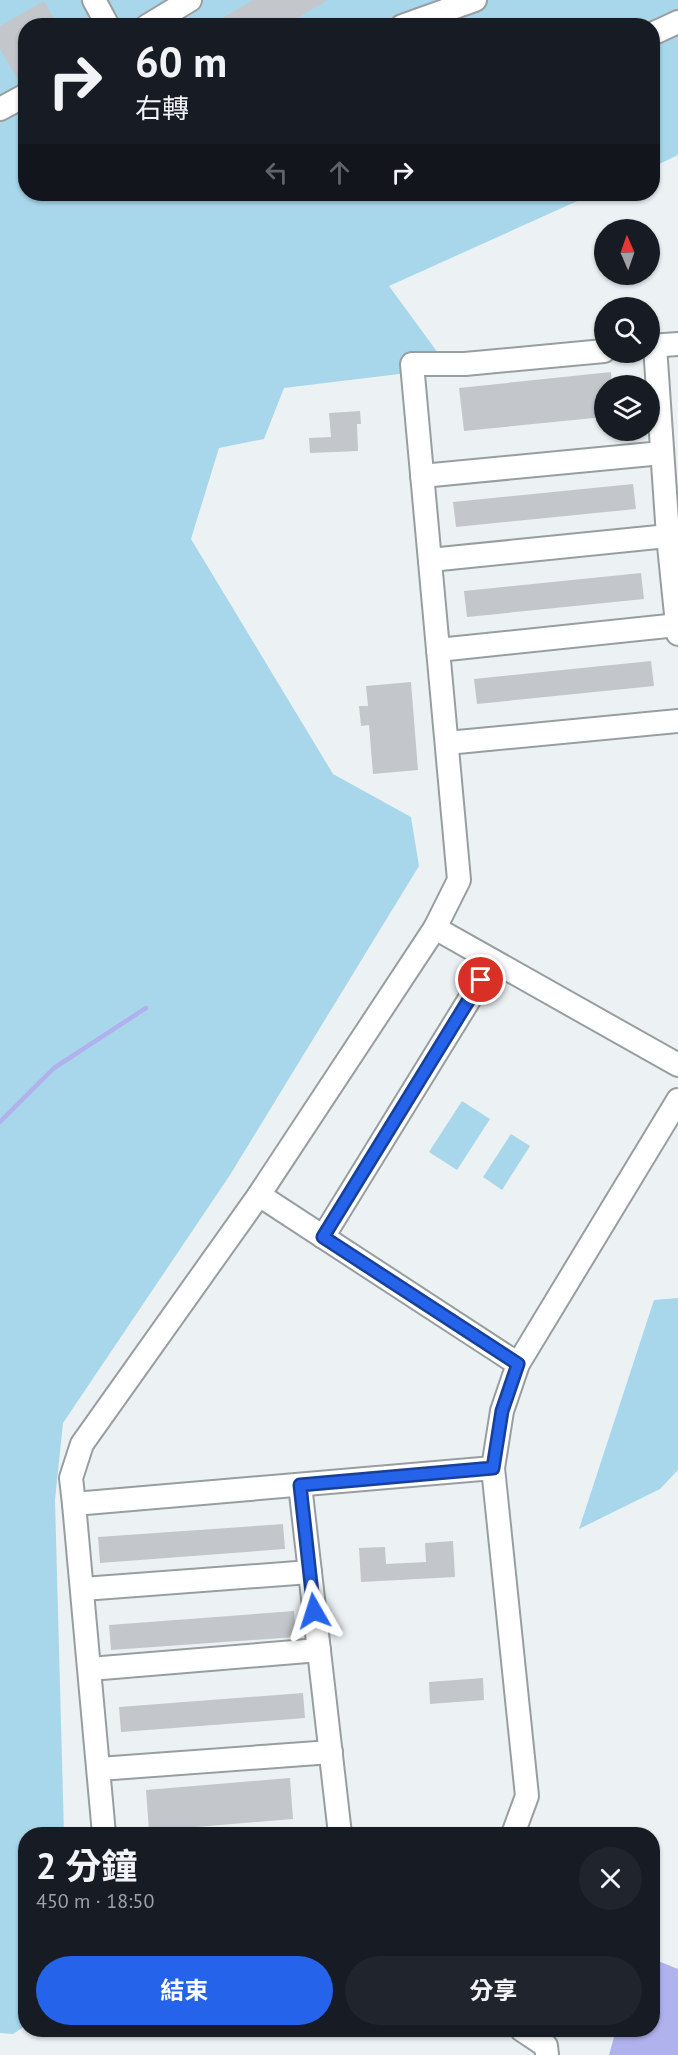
<!DOCTYPE html>
<html lang="zh-TW">
<head>
<meta charset="utf-8">
<style>
	:root { --surface:#171b24; --page:#20242c; --text:#f1f3f6; --muted:#9ea1a6; --accent:#2563eb }
	body { margin:0; font-family:"PT Sans","Noto Sans TC",sans-serif; background:var(--page); color:var(--text); height:100vh; display:flex; flex-direction:column; font-size:22px; white-space:nowrap }
	* { box-sizing:border-box; margin:0 }
	p { font-size:20px; color:var(--muted) }
	.icon { flex:none; width:33px; height:33px; fill:none; stroke:currentColor; stroke-width:2; stroke-linecap:round; stroke-linejoin:round }
	.map { position:relative; flex:1; overflow:hidden }
	.sheet { position:absolute; left:18px; top:1827px; width:642px; height:210px; display:flex; flex-direction:column; background:var(--surface); border-radius:24px; box-shadow:0 2px 4px #0004 }
	.sheet>* { flex:none }
	.guide { position:absolute; left:18px; top:18px; width:642px; height:183px; border-radius:24px; box-shadow:0 2px 4px #0004; background:#171b24; color:var(--text); overflow:hidden }
	.needle { width:39px; rotate:358deg }
	.tools { position:absolute; left:594px; top:219px; display:grid; gap:12px }
	.tools a { display:grid; place-items:center; width:66px; height:66px; border-radius:50%; background:var(--surface); box-shadow:0 2px 4px #0004; font-size:30px }
	.pin { position:absolute; display:grid; place-items:center; width:51px; height:51px; color:#fff; margin:-26px; border:3px solid #fff; border-radius:50%; box-shadow:0 2px 6px #0007 }
	.me { position:absolute; width:66px; margin:-33px; rotate:354deg; stroke-linejoin:round; filter:drop-shadow(0 0 4px #0008) }
	.turn { display:flex; align-items:center; gap:21px; height:126px; padding:0 18px; font-size:27px }
	.turn .icon { width:78px; height:78px; stroke-width:2.5 }
	.turn b { display:block; font-size:42px; line-height:51px }
	.lanes { display:flex; align-items:center; height:57px; padding:0 18px; background:#0003; justify-content:center; gap:30px; direction:ltr }
	.lanes .off { opacity:.35 }
	.round { display:grid; place-items:center; flex:none; width:63px; height:63px; border-radius:32px; background:var(--page) }
	.head { display:flex; align-items:center; justify-content:space-between; height:102px; padding:0 18px }
	h1 { font-size:36px; font-weight:700; line-height:45px }
	.primary-button { display:flex; gap:12px; margin-top:auto; padding:12px 18px }
	.primary-button a { flex:1; height:69px; border-radius:36px; background:var(--accent); color:#fff; font-size:24px; font-weight:700; line-height:69px; text-align:center }
	.primary-button a+a { background:var(--page); color:var(--text) }
	.map>svg:first-child { display:block }
</style>
</head>
<body>
<div class="map">
<svg width="678" height="2055" viewBox="0 0 678 2055">
	<rect width="100%" height="100%" fill="#ecf2f4"/>
	<g fill="#a8d7eb">
		<polygon points="0,0 678,0 678,155 653,167 652,26 26,26 26,194 593,194 389,286 449,368 284,388 264,439 219,448 191,539 333,774 411,817 419,866 230,1175 63,1423 55,1500 64,1834 26,1834 25,2026 13,2034 0,2033"/>
		<polygon points="462,1101 490,1119 457,1170 429,1152"/>
		<polygon points="511,1134 530,1146 502,1190 483,1177"/>
		<polygon points="678,1298 678,1470 660,1489 579,1529 654,1300"/>
	</g>
	<polygon fill="#b0b2ed" points="653,1959 678,1969 678,2055 609,2055 616,2030 652,2030"/>
	<g fill="none" stroke-linecap="round" stroke-linejoin="round">
		<polyline stroke="#b0b2ed" stroke-width="4.5" points="0,1122 54,1068 146,1008"/>
	</g>
	<g fill="#c3c7cb">
		<polygon points="253,0 328,0 283,26 208,26"/>
		<polygon points="44,1 58,26 26,26 26,82 20,83 0,49 0,26"/>
		<polygon points="611,372 612,386 604,386 604,417 464,431 459,388"/>
		<polygon points="360,411 361,424 357,424 358,451 310,453 309,438 331,437 329,413"/>
		<polygon points="633,484 636,509 456,527 453,502"/>
		<polygon points="641,573 644,599 467,617 464,591"/>
		<polygon points="651,661 654,686 477,704 474,679"/>
		<polygon points="411,682 418,770 373,774 369,725 361,726 359,706 368,706 366,686"/>
		<polygon points="283,1524 285,1549 100,1563 98,1537"/>
		<polygon points="453,1541 455,1577 361,1582 359,1548 385,1547 386,1564 426,1562 425,1543"/>
		<polygon points="294,1611 296,1637 111,1650 109,1625"/>
		<polygon points="483,1678 484,1700 430,1704 429,1682"/>
		<polygon points="303,1693 305,1718 121,1732 119,1707"/>
		<polygon points="290,1778 293,1819 149,1831 146,1790"/>
	</g>
	<g fill="none" stroke-linecap="round" stroke-linejoin="round">
		<g stroke="#989ea0" stroke-width="26">
			<g id="minor">
				<polyline points="94,0 108,26"/>
				<polyline points="147,26 190,0"/>
				<polyline points="402,26 475,0"/>
				<polyline points="652,34 678,22"/>
				<polyline points="0,109 26,95"/>
				<polyline points="650,346 678,344"/>
				<polyline points="655,346 668,536 678,634"/>
				<polyline points="422,476 662,453"/>
				<polyline points="430,560 678,535"/>
				<polyline points="438,650 678,625"/>
				<polyline points="447,743 678,721"/>
				<polyline points="435,928 678,1065"/>
				<polyline points="259,1195 435,928 459,880 412,364 465,364 604,351"/>
				<polyline points="323,1237 493,961"/>
				<polyline points="300,1485 340,1834"/>
				<polyline points="74,1504 71,1478 82,1444 259,1195 518,1364"/>
				<polyline points="83,1589 310,1572"/>
				<polyline points="90,1669 319,1650"/>
				<polyline points="99,1769 331,1752"/>
				<polyline points="104,1834 74,1504 493,1468"/>
				<polyline points="513,1834 527,1796 493,1468 502,1411 518,1364 678,1100"/>
				<polyline points="522,2030 546,2046 547,2055"/>
			</g>
		</g>
		<use href="#minor" stroke="#fff" stroke-width="22"/>
	</g>
	<g fill="none" stroke-linecap="round" stroke-linejoin="round">
		<g stroke="#184099" stroke-width="15">
			<polyline id="route" points="314,1611 300,1485 493,1468 502,1411 518,1364 323,1237 481,980"/>
		</g>
		<use href="#route" stroke="#2563eb" stroke-width="10"/>
	</g>
</svg>
<div class="tools">
<a><svg class="needle" viewBox="-14 -14 28 28"><path d="M0-13l5 13h-10z" fill="#e53935"/><path d="M0 13l5-13h-10z" fill="#9ea1a6"/></svg></a>
<a><svg class="icon" aria-label="search" viewBox="0 0 24 24"><circle cx="10" cy="10" r="6"/><path d="M15 15l6 6"/></svg></a>
<a><svg class="icon" aria-label="layers" viewBox="0 0 24 24"><path d="M12 4l9 5-9 5-9-5zM3 14l9 5 9-5"/></svg></a>
</div>
<div class="pin" style="left:481px;top:980px;background:#d93025"><svg class="icon" aria-label="arrive" viewBox="0 0 24 24"><path d="M6 21V4h12l-3 4 3 4H6"/></svg></div>
<svg class="me" style="left:314px;top:1611px" viewBox="-20 -20 40 40"><path d="M0-17L14 15 0 8-14 15z" fill="#2563eb" stroke="#fff" stroke-width="4"/></svg>
<div class="guide">
<div class="turn"><svg class="icon" aria-label="right" viewBox="0 0 24 24"><path d="M7 20v-9h11M14 6l5 5-5 5"/></svg><div><b>60 m</b>右轉</div></div>
<div class="lanes"><svg class="icon off" aria-label="left" viewBox="0 0 24 24"><path d="M17 20v-9H6M10 6l-5 5 5 5"/></svg><svg class="icon off" aria-label="ahead" viewBox="0 0 24 24"><path d="M12 20V5M6 11l6-6 6 6"/></svg><svg class="icon" aria-label="right" viewBox="0 0 24 24"><path d="M7 20v-9h11M14 6l5 5-5 5"/></svg></div>
</div>
<section class="sheet">
<div class="head"><div><h1>2 分鐘</h1><p>450 m · 18:50</p></div><a class="round"><svg class="icon" aria-label="close" viewBox="0 0 24 24"><path d="M6 6l12 12M18 6L6 18"/></svg></a></div>
<div class="primary-button"><a>結束</a><a>分享</a></div>
</section>
</div>
</body>
</html>
